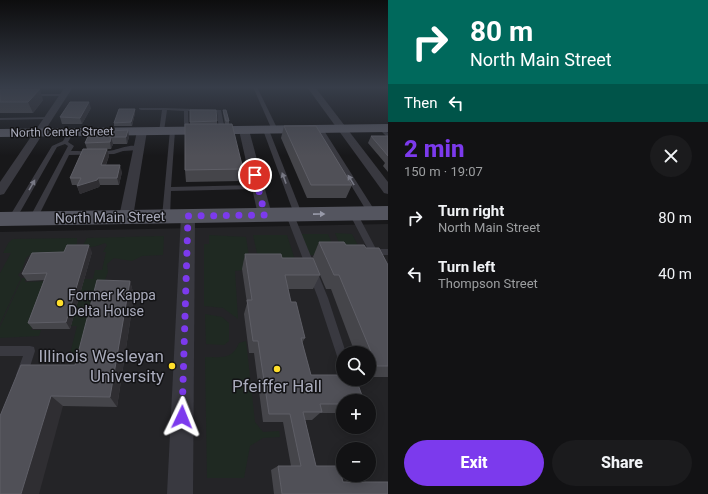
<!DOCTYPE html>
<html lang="en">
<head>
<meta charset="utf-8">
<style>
	:root { --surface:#121214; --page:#1b1b1d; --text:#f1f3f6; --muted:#9c9ea0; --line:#313234; --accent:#7c3aed }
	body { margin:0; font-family:Roboto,sans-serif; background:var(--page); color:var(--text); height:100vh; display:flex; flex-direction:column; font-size:15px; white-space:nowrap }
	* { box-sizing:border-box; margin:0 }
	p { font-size:13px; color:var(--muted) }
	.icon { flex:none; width:22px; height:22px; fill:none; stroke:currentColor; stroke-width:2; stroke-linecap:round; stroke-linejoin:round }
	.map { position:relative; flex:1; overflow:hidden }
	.details { display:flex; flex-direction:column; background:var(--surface); width:320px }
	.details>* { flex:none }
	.top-card { background:#00695c; color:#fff; overflow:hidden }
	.controls { position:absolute; left:336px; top:346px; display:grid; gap:8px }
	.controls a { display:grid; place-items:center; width:40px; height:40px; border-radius:50%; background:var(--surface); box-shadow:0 2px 10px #0003,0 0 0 1px var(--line); font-size:20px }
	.pin { position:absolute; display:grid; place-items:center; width:34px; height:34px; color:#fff; margin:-17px; border:2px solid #fff; border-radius:50%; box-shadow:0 1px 4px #0007 }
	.me { position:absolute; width:44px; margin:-22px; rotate:2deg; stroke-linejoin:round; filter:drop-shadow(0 0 3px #0008) }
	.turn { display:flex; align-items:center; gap:14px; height:84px; padding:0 16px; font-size:18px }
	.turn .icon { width:52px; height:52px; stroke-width:2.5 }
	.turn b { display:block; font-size:28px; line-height:34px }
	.then { display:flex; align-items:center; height:38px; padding:0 16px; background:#0003; gap:8px; font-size:15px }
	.round { display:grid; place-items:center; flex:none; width:42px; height:42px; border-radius:21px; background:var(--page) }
	.headline { display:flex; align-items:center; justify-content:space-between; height:68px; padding:0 16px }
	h1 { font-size:24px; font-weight:800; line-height:30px; color:var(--accent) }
	.button { display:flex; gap:8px; margin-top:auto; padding:8px 16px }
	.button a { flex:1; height:46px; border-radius:24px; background:var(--accent); color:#fff; font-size:16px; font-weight:800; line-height:46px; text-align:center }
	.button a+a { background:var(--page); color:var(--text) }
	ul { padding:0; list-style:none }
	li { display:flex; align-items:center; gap:12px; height:56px; padding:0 16px }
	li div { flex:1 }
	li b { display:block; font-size:15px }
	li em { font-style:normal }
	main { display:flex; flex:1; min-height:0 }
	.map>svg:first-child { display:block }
</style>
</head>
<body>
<main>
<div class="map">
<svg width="388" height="494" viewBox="0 0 388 494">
	<rect width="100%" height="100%" fill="#18181a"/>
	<path fill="#242427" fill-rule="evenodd" d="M 388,224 L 388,494 L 0,494 L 0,232 ZM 343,353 L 369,353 L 369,379 L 343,379 ZM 343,401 L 369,401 L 369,427 L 343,427 ZM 343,449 L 369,449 L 369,475 L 343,475 Z"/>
	<g fill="#1f2922">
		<polygon points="335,233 352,234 363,255 344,254"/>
		<polygon points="300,234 328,234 337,256 308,255"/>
		<polygon points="209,235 246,237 251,269 235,271 238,319 223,308 204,306 204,244 209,244"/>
		<polygon points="253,235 287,235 297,266 260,267"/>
		<path d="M 164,236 L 163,255 L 142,256 L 132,261 L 114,258 L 107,264 L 108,272 L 102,288 L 86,358 L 69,358 L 77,326 L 71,326 L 84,279 L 93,279 L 95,270 L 102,270 L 106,252 L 103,252 L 107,245 L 105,243 C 96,246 92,249 83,245 L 87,238 Z"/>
		<polygon points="77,238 77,244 63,254 31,254 26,258 22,270 18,275 21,278 0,324 0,273 11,253 3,253 9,242 13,239"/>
		<polygon points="22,278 26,278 25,282 49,281 31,330 41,330 39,336 0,338 0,327"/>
		<polygon points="205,314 222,317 229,323 229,341 224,345 206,344"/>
		<path d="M 246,341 L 255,422 L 263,432 L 279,431 L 280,437 L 263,438 L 250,446 L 244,478 L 207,478 L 205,357 C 222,357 232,360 239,343 Z"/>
	</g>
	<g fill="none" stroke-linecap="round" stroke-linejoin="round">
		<g fill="#393940" fill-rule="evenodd">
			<polygon points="253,87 257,87 278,130 277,131 272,130"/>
			<polygon points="33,94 63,94 65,95 63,96 31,96 31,95"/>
			<polygon points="139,108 165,108 221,110 225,130 222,132 219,130 217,112 188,111 189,131 184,132 184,111 167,110 164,131 159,132 162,110 141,110 139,109"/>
			<polygon points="51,117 51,119 49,119 0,120 0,118"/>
			<polygon points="320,127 323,129 375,211 376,213 375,215 369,215 317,129"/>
			<polygon points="379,127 383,127 388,133 388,138 379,129"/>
			<polygon points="266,128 269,130 302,214 301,216 298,216 294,214 263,130"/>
			<path d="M 71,130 L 74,132 L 68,142 L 74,146 L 71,151 C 84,151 101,153 114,150 C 122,148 134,143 142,148 L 139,150 L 123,151 L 114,154 L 69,155 L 36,221 L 30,221 L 29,219 L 68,146 L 65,144 L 57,147 L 15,221 L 9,221 L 8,219 L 52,146 L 63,141 L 69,131 Z"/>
			<polygon points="170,130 175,131 171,187 258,185 261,187 258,189 171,191 170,217 166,219 163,219 162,217"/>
			<polygon points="350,211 356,211 376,249 388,249 388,255 379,255 380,257 379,259 373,259 349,213"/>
			<polygon points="287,213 290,213 294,215 328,298 346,353 343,353 342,361 338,360 337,356 318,298 286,215"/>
			<polygon points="0,346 30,346 34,347 35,351 26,379 22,381 18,379 16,375 23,356 0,356"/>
		</g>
		<g fill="#393940" fill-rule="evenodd">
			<polygon points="65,87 73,87 4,194 0,195 0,182"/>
			<polygon points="307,87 315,87 388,182 388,194 384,193"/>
			<polygon points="244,127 249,130 272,215 270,218 265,220 260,218 258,215 239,130"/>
			<polygon points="142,128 147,131 133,217 131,220 126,222 121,220 119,217 137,131"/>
			<polygon points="188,211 193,213 195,216 193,494 167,494 181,216 183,213"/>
		</g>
		<g fill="#54555f" fill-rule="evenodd">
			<polygon points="388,124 388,132 0,137 0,129"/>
			<polygon points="388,206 388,220 0,226 0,212"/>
		</g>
	</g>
	<g fill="#45454a">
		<polygon points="0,90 43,100 33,113 0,113"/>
		<polygon points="91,108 82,124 62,124 60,117"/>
		<polygon points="190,110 217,121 217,124 225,124 223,113 223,110 229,121 229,124 243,169 241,181 186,182 185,170 190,124"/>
		<polygon points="135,113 132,126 114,126 114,123"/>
		<polygon points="284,126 352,185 346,198 307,198 281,138"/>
		<polygon points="90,132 129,137 127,144 113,144 111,149 107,149 109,156 106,165 122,172 119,185 100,185 99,187 80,194 77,186 78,185 72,185 70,178 87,149 85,143"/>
		<polygon points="371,136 388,136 388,172 383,166 385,163 368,143"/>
		<polygon points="319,242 366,248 388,265 388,377 369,377 369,353 355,353 331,289 326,289 320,275 313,289 288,289 291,302 305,338 302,343 311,375 343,401 343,413 320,413 312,420 305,420 316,466 343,482 388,494 274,494 271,470 278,466 291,466 283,422 263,422 254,353 249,353 244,314 247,303 242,269 245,254 314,261 313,257"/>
		<polygon points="92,252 70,329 33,329 28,323 44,280 27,281 22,274"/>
		<polygon points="130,281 134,296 117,407 63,406 0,416 75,365"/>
	</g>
	<g fill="#2f2e32">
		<polygon points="40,89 43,100 33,113 28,102"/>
		<polygon points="89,102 91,108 82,124 80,118"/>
		<polygon points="135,109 135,113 132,126 131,122"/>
		<polygon points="128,130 129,137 127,144 126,137"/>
		<polygon points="111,137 113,144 111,149 110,142"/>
		<polygon points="107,149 109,156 103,172 101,165"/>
		<polygon points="120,165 122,172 119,185 117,178"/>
		<polygon points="98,178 100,185 99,187 80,194 77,186"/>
		<polygon points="89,245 92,252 70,329 66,322"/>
		<polygon points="130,281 134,296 117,407 110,397"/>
		<polygon points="51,396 63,406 39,494 21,494"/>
	</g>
	<g fill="#505057" stroke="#5e5e66">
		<polygon points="0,89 40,89 28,102 0,102"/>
		<polygon points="70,102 89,102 80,118 60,117"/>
		<polygon points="119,109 135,109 131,122 114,123"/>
		<polygon points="190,110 216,110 217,121 190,122"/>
		<polygon points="223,110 226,110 229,121 226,121"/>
		<polygon points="185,124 232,124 243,169 185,170"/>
		<polygon points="284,126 316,126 352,185 311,185"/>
		<polygon points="128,130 126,137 111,137 110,142 85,143 90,132"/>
		<polygon points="371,136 388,136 388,156"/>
		<polygon points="83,149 107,149 101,165 120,165 117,178 98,178 97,180 77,186 81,178 70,178"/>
		<polygon points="319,242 344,242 346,245 364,245 366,248 379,248 388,265 388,366 377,366 339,275 334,275"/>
		<polygon points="67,245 89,245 66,322 28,323 47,273 22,274 32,253 64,252"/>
		<polygon points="245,254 281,254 282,258 313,258 320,275 285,275 291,302 296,302 305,338 301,338 311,375 343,375 343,379 356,379 364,401 343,401 343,404 320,404 322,412 303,412 316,466 339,466 343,482 388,482 388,494 282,494 278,466 301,466 290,414 269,414 258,341 253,341 247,300 252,300"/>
		<polygon points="97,280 130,281 110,397 51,396 21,494 0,494 0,416 21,365 75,365"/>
	</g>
	<defs><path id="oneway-solid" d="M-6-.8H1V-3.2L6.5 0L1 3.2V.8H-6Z"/></defs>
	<g fill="#777884">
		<use href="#oneway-solid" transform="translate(284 178) rotate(-110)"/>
		<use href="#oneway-solid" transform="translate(351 180) rotate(-122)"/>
		<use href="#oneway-solid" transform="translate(32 185) rotate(-60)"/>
	</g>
	<use fill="#989aa9" href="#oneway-solid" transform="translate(319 214) rotate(-1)"/>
	<linearGradient id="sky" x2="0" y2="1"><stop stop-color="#0d0d0e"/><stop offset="0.56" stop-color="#373d49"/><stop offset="1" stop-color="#373d49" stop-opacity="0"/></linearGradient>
	<rect width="388" height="156" fill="url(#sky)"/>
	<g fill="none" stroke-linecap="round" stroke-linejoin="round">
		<polyline stroke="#7c3aed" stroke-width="7" stroke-dasharray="0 12.6" points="182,417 188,216 265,215 255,175"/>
	</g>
	<g fill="#ffdf2b" stroke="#131315" stroke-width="1.5">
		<circle cx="60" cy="303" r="4"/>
		<circle cx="172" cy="366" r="4"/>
		<circle cx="277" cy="369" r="4"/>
	</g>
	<g text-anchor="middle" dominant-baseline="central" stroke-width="3" stroke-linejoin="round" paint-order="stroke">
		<g font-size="12" fill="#a9abbb" stroke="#131315">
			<text transform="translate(62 132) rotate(-1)">North Center Street</text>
		</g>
		<g font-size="14" fill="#a9abbb" stroke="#131315">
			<text transform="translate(110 217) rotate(-1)">North Main Street</text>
		</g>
		<g font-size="14" fill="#a9abbb" stroke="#131315" text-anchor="start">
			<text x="68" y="295">Former Kappa<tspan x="68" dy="16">Delta House</tspan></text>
		</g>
		<g font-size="17" fill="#a9abbb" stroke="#131315" text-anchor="end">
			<text x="164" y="356">Illinois Wesleyan<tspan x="164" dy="20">University</tspan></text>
			<text x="277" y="386" text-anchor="middle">Pfeiffer Hall</text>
		</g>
	</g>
</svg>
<div class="controls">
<a><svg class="icon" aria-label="search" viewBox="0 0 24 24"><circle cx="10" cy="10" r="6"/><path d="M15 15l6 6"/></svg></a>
<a>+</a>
<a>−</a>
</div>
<div class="pin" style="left:255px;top:175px;background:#d93025"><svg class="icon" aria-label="arrive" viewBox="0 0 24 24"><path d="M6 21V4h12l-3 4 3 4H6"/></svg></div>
<svg class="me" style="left:182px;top:417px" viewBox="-20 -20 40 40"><path d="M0-17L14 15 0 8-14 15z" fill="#7c3aed" stroke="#fff" stroke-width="4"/></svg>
</div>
<section class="details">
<div class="top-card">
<div class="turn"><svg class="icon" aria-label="right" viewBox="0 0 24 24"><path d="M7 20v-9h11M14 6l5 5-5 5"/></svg><div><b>80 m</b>North Main Street</div></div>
<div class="then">Then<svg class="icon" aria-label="left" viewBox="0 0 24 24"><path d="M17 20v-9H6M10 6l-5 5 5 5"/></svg></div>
</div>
<div class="headline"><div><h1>2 min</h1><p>150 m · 19:07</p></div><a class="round"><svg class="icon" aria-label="close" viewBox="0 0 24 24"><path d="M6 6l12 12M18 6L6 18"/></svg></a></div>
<ul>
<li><svg class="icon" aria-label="right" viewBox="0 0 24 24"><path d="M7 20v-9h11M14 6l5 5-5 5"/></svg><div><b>Turn right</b><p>North Main Street</p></div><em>80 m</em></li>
<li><svg class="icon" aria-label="left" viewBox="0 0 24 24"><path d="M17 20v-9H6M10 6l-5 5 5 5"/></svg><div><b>Turn left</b><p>Thompson Street</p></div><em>40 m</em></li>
</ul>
<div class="button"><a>Exit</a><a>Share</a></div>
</section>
</main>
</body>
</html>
